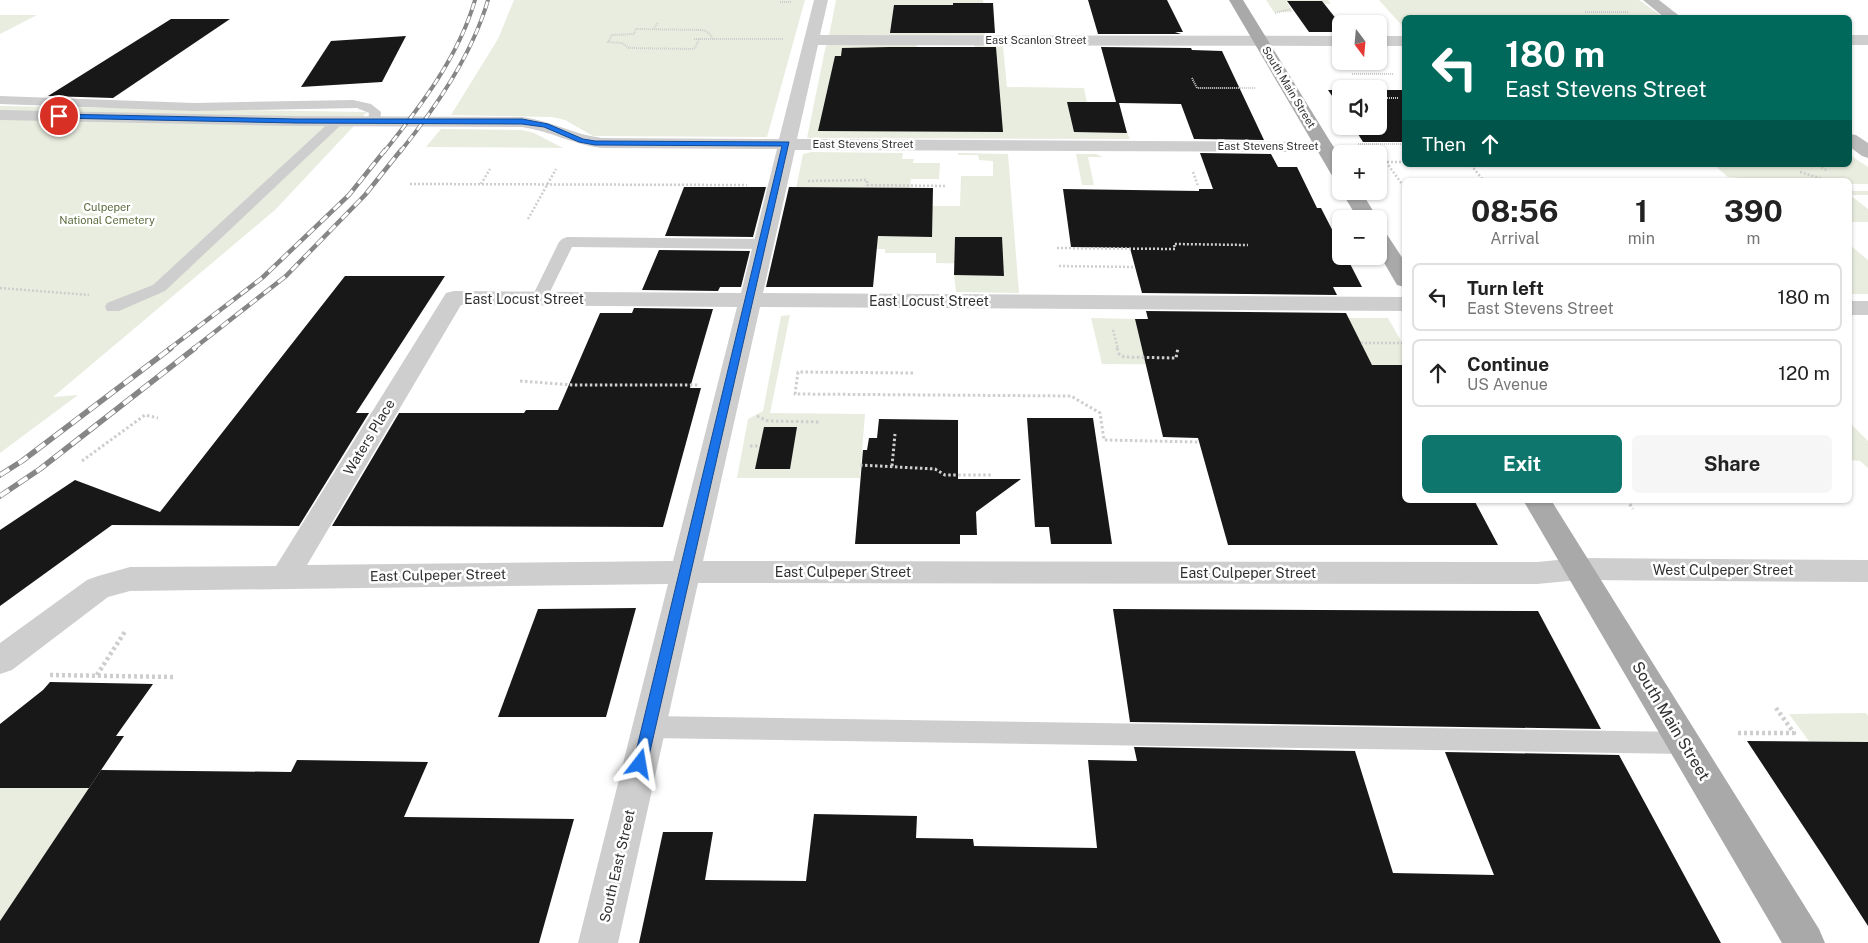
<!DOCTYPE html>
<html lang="en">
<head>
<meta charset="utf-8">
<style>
	:root { --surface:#fff; --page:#f6f6f6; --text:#222; --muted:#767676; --line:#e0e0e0; --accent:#0f766e }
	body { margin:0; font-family:"Public Sans",sans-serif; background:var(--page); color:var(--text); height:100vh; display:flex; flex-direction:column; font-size:19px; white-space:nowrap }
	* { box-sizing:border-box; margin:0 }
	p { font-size:16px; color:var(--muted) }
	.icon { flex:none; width:28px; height:28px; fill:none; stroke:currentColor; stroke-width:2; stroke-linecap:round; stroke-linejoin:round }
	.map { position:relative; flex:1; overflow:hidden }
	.side { position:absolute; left:1402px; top:178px; width:450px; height:325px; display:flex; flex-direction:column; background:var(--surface); border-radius:8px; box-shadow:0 1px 4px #0004 }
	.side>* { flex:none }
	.banner { position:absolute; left:1402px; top:15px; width:450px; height:152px; border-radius:8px; box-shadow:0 1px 4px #0004; background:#00695c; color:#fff; overflow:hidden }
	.needle { width:32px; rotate:164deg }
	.tools { position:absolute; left:1332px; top:15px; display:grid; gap:10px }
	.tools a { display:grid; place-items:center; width:55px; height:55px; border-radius:8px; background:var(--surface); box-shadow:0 1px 4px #0004; font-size:25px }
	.pin { position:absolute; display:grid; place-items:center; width:42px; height:42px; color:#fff; margin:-21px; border:2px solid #fff; border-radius:50%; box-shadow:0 1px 5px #0007 }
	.me { position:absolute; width:55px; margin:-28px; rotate:14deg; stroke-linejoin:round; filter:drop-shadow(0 0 4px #0008) }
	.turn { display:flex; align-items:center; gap:18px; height:105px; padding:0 20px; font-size:22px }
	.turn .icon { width:65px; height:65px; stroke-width:2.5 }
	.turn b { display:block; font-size:35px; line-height:42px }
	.then { display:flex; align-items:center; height:48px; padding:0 20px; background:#0003; gap:10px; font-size:19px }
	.eta { display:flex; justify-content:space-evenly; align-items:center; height:85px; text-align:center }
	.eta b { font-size:30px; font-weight:700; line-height:35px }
	.primary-button { display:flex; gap:10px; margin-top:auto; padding:10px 20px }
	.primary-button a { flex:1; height:58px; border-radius:8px; background:var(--accent); color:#fff; font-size:20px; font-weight:700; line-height:58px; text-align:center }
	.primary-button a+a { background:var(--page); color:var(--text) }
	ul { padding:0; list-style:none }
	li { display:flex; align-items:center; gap:15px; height:68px; margin:0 10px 8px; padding:0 10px; border:2px solid var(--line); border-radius:8px }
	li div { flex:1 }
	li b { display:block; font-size:19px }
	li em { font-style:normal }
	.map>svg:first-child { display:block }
</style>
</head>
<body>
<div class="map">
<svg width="1868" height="943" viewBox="0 0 1868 943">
	<rect width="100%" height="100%" fill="#fff"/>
	<g fill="#e9eddf">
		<polygon points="514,0 805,0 767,137 593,136 565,120 552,117 451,115 498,39"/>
		<polygon points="836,0 983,0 989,36 829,36"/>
		<polygon points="1266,0 1639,0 1663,17 1405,18 1405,29 1379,0 1328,0 1331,4 1325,4 1322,1 1286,1 1293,12 1274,12"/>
		<polygon points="0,15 37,15 0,34"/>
		<polygon points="826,45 917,45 917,53 955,66 998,67 996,49 975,48 974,45 1003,46 1007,87 1084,88 1093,132 1127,132 1130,139 807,138"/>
		<polygon points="0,106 367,112 275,210 53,397 78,395 0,453"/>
		<polygon points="441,129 522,130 534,133 563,148 426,147"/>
		<polygon points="812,152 903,153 902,159 914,159 913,163 940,163 939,179 911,179 908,206 960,206 961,176 993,176 993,161 979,160 978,155 958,155 958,153 1008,154 1019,293 956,292 954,275 1004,276 982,264 936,263 936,253 885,253 885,249 784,248 803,154"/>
		<polygon points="1076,154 1096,154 1103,157 1088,157 1094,185 1082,185"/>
		<polygon points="1850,155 1868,167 1868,184 1850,184 1850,180 1766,180 1728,177 1714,165 1850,165"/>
		<polygon points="1850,191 1868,191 1868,195 1850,195 1868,209 1868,222 1850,222"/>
		<polygon points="1850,245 1868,260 1868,294 1850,294"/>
		<polygon points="790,315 770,413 865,414 860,478 737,478 748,419 763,411 781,316"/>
		<polygon points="1091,318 1135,319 1142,348 1283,365 1102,364"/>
		<polygon points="1289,318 1388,318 1405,348 1405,365 1372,365 1352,325"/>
		<polygon points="1850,423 1868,441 1868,468 1860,461 1850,460"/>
		<polygon points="1866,713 1868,716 1868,742 1809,741 1789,714"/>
		<polygon points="0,788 89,788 0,921"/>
	</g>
	<g fill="#181818">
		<polygon points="1088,0 1167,0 1183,32 1175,32 1181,34 1098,34"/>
		<polygon points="1287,1 1322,1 1341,25 1341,32 1309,32"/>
		<polygon points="953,3 993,3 995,33 890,33 894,5 953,5"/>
		<polygon points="171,19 230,19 113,98 48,96"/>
		<polygon points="406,36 382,82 301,87 331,41"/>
		<polygon points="889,47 996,47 1003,132 818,131 835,56 841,56 842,48"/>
		<polygon points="1101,47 1191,48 1192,50 1222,51 1264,140 1194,139 1181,104 1119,103 1127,133 1074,132 1067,102 1116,102"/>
		<polygon points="1328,90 1341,90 1341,109"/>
		<polygon points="1379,90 1405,90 1405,142 1363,142 1353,126 1379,126"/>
		<polygon points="1200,153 1271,154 1278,167 1297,167 1317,208 1321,208 1341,247 1341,256 1346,256 1362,287 1333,287 1337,295 1142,293 1130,248 1071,247 1063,189 1199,191 1199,189 1213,189"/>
		<polygon points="684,187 766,187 753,237 665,236"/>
		<polygon points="789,187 933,188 932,237 878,236 873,287 766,287"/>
		<polygon points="955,237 1002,237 1004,276 954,275"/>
		<polygon points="659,250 750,251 741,287 720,287 718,291 642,290"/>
		<polygon points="345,276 445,276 356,413 369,413 299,526 112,525 0,606 0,530 75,480 160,512"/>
		<polygon points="634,308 713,309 690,388 701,388 663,527 332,526 399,413 524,413 526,410 558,410 600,313 632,313"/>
		<polygon points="1146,311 1346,313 1372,365 1405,365 1405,500 1474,500 1498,545 1228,545 1198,438 1163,437 1135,319 1148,319"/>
		<polygon points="1027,418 1093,418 1112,544 1051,544 1049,527 1035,527"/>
		<polygon points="879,419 958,420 958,479 1021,479 976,512 977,535 960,535 960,544 855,544 863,450 867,450 869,438 877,438"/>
		<polygon points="764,427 797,427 790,469 755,469"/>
		<polygon points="636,608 606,717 498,717 538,609"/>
		<polygon points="1113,609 1538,611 1601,729 1130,722"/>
		<polygon points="50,682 153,684 116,736 124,736 89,788 0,788 0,724 43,690"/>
		<polygon points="1747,741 1868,742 1868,926 1823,856"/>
		<polygon points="1134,747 1355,751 1393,873 1494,875 1445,752 1619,755 1721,943 639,943 663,832 713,832 705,880 806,881 814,814 917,816 916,838 973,839 974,846 1097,848 1088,760 1137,761"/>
		<polygon points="297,760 428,762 404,817 574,819 539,943 0,943 0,921 101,770 291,772"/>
	</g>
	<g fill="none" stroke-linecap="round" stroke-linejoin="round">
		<g stroke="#cecece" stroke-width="2" stroke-dasharray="1 1" stroke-linecap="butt">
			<polyline points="780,2 792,2"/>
			<polyline points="1585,12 1628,12"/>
			<polyline points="1275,13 1291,9"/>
			<polyline points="654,29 658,22"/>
			<polyline points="694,39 783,39"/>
			<polyline points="699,39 695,48 692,49 629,48 622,43 608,42 612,35 634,34 636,29 703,30 709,33 713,39"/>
			<polyline points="1352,74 1394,74"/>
			<polyline points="1192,78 1197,88 1256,88"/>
			<polyline points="1379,98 1398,98"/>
			<polyline points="1358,144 1405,144"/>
		</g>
		<g stroke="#cecece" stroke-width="2.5" stroke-dasharray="2 2" stroke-linecap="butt">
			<polyline points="1379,162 1401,162"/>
			<polyline points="1386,162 1405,188"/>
			<polyline points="1471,165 1483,180"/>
			<polyline points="1818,165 1826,170"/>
			<polyline points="1193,172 1198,186"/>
			<polyline points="1800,172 1826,180"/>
			<polyline points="808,181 867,180 867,185 946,186"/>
			<polyline points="410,184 747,185"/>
			<polyline points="481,184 490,169"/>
			<polyline points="528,219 556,169"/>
			<polyline points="1057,248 1175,249 1174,244 1248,245"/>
			<polyline points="1059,266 1135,267"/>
			<polyline points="0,288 89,295"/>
			<polyline points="1113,330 1118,349"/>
			<polyline points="1361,343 1405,343"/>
		</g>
		<g stroke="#cecece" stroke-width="3" stroke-dasharray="2.5 2.5" stroke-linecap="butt">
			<polyline points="1117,348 1119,354 1124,357 1174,358 1176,358 1178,348"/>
			<polyline points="913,373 798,372 795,394 1071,396 1100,413 1104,440 1199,442"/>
			<polyline points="520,381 573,385 698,385"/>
			<polyline points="757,416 768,421 820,422"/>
			<polyline points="750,446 760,446"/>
			<polyline points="82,461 145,415 158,418"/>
			<polyline points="860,465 935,469 945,475 992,475"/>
			<polyline points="892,466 895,434"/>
			<polyline points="1627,500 1633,509"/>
		</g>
		<g stroke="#cecece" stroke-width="4.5" stroke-dasharray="3 3" stroke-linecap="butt">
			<polyline points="50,675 175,677"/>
			<polyline points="97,675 126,630"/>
			<polyline points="1738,733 1794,733 1776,708"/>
		</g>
		<g fill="#cecece" fill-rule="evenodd">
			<polygon points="0,96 194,103 353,100 371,104 381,112 380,121 374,125 368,121 369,113 357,108 194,111 0,104"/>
			<polygon points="338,117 344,121 342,124 165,291 119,311 107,311 105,307 107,303 153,285 334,118"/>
			<polygon points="567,237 763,239 768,241 771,244 768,247 763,249 572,247 545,302 533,302 531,299 559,242 562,239"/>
			<polygon points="649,716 1684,732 1693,735 1697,743 1693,751 1684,754 649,738 640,735 636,727 640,719"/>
		</g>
		<g fill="#cecece" fill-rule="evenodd">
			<path d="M 814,0 L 828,0 L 820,35 L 1341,36 L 1341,46 L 818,45 L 797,139 L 1325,142 L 1331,143 L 1334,147 L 1331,151 L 1325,152 L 795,150 L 763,293 L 1405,297 L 1405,311 L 760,307 L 703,561 L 1537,562 L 1579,558 L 1868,560 L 1868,582 L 1579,580 L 1537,584 L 698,583 L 618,943 L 578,943 L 668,584 L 130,591 L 108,597 L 12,670 L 0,674 L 0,643 L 87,580 L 98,576 L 130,567 L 276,566 L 446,293 L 454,291 L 741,293 L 777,149 L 602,148 C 574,145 550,131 522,127 L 296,126 L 0,120 L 0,110 L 296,116 L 522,117 C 550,120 574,135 602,138 L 779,139 ZM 461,305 L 737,307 L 673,561 L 307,565 Z"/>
			<rect x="1850" y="35" width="18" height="10"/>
			<rect x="1379" y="36" width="26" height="10"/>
			<rect x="1850" y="301" width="18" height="14"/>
		</g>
		<g fill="#bbb" fill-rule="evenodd">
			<polygon points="1643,0 1659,0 1682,18 1665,18"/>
			<polygon points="1850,134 1856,135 1868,143 1868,158 1862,156 1850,147"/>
		</g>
		<g fill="#a9a9a9" fill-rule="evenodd">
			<polygon points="1229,0 1243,0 1341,159 1341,180 1334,178 1331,174"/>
			<polygon points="1341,191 1361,191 1378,219 1358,219"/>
			<polygon points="1379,231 1386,233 1405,262 1405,287 1397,285 1379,254"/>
			<polygon points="1523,500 1551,500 1819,929 1825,943 1782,943"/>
		</g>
		<g stroke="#868686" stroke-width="4">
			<g id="rail-far2">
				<path d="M 384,152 C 420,107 459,56 475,0"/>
				<path d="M 400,152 C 436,107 472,55 488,0"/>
			</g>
		</g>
		<g stroke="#868686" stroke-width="4.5">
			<g id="rail-far1">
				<polyline points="169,349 262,278 349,195 385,150"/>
				<polyline points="193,349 286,276 365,195 401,150"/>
			</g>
		</g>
		<g stroke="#868686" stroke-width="5.5">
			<g id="rail">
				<polyline points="0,475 22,461 171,348"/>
				<polyline points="0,496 40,469 195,348"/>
			</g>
		</g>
		<use href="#rail-far2" stroke="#fff" stroke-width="2.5" stroke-dasharray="7" stroke-linecap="butt"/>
		<use href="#rail-far1" stroke="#fff" stroke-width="3" stroke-dasharray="9" stroke-linecap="butt"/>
		<use href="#rail" stroke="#fff" stroke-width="4" stroke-dasharray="11" stroke-linecap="butt"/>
	</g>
	<polygon fill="#1a73e8" stroke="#114b97" points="59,114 296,119 522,119 548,124 583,139 595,141 789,142 646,769 640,771 635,769 633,764 782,146 595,145 579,142 544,127 522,124 296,123 56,118 55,116"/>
	<g text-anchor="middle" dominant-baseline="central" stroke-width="5" stroke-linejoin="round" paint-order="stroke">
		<g font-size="11" fill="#313131" stroke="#fff">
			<text x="1036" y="40">East Scanlon Street</text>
			<text transform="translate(1289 87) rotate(59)">South Main Street</text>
			<text x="863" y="144">East Stevens Street</text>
			<text x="1268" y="146">East Stevens Street</text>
		</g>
		<g font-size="11" fill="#5c6c3e" stroke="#fff">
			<text x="107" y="207">Culpeper<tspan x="107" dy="13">National Cemetery</tspan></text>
		</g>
		<g font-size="14" fill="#313131" stroke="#fff">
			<text x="524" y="299">East Locust Street</text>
			<text x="929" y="301">East Locust Street</text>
			<text transform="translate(369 437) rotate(-59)">Waters Place</text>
			<text x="1723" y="570">West Culpeper Street</text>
			<text x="843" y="572">East Culpeper Street</text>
			<text x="1248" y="573">East Culpeper Street</text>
			<text transform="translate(438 575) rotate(-1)">East Culpeper Street</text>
			<text transform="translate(617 866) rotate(-77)">South East Street</text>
		</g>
		<g font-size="16" fill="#313131" stroke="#fff">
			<text transform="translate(1671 721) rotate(59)">South Main Street</text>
		</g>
	</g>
</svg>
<div class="tools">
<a><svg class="needle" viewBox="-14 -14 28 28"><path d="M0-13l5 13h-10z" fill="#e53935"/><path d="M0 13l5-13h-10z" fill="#767676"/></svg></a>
<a><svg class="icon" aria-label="sound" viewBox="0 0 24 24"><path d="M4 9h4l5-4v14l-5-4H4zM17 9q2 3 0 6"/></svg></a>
<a>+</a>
<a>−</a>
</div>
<div class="pin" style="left:59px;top:116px;background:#d93025"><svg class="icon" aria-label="arrive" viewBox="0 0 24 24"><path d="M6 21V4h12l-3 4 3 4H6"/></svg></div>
<svg class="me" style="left:640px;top:764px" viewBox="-20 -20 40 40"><path d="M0-17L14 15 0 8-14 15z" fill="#1a73e8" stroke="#fff" stroke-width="4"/></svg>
<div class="banner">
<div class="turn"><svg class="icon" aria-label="left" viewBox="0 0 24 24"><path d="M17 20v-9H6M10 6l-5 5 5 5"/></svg><div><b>180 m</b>East Stevens Street</div></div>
<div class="then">Then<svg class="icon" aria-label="ahead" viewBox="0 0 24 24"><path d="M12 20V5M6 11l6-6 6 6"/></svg></div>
</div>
<section class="side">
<div class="eta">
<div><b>08:56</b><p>Arrival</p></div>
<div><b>1</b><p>min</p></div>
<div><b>390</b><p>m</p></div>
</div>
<ul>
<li><svg class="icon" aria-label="left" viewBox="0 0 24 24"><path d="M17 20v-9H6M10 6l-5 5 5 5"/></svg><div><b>Turn left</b><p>East Stevens Street</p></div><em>180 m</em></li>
<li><svg class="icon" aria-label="ahead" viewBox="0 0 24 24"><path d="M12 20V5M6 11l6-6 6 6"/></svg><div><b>Continue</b><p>US Avenue</p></div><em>120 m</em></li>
</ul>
<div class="primary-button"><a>Exit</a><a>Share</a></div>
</section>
</div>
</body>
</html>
